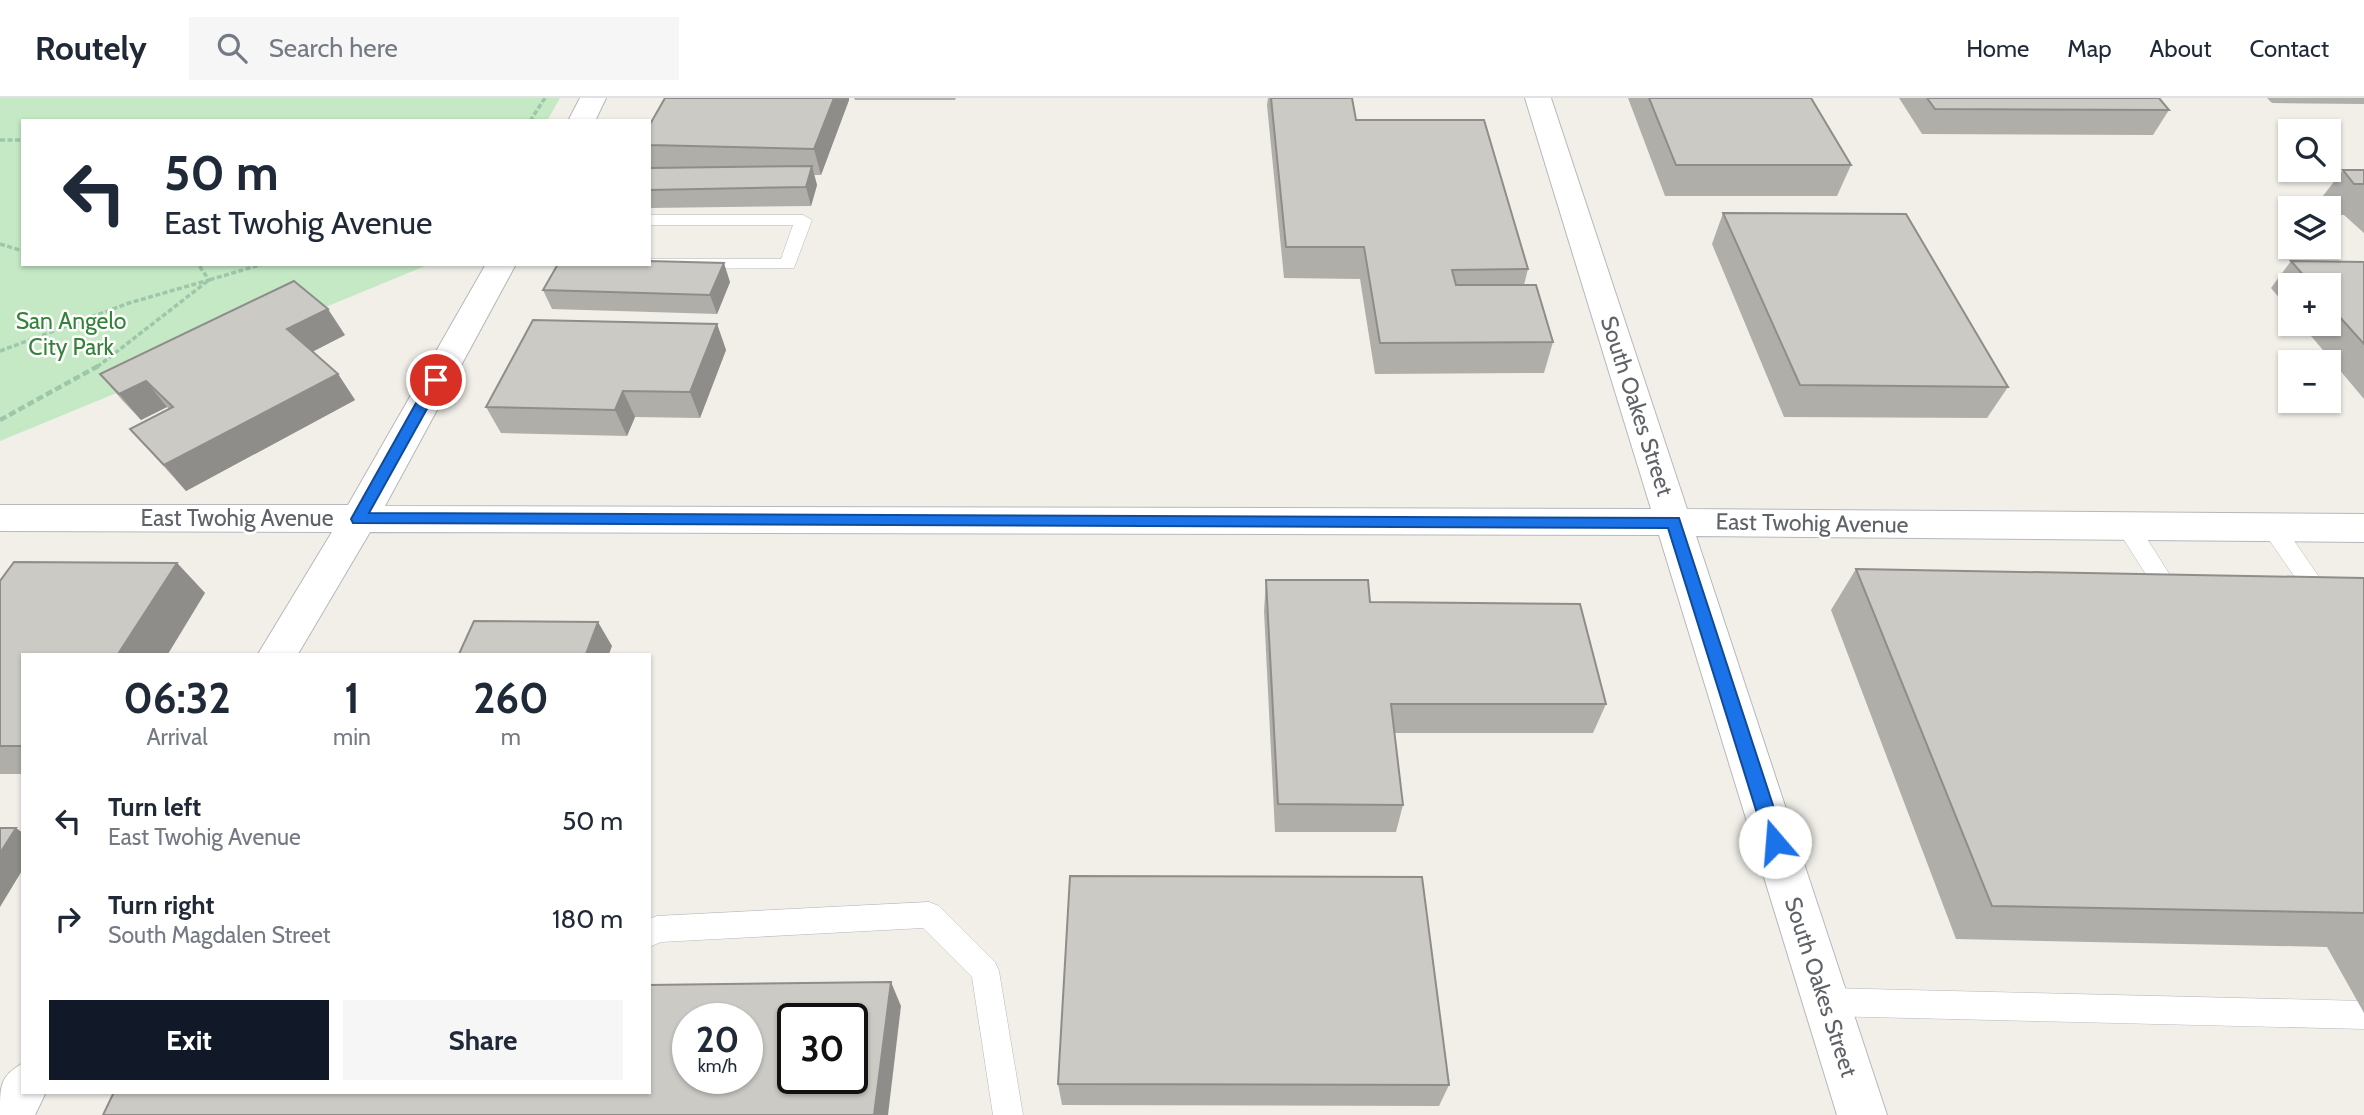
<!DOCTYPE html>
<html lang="en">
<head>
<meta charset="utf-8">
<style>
	:root { --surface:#fff; --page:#f6f6f7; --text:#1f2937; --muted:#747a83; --line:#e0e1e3; --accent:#111827 }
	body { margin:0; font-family:Cabin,sans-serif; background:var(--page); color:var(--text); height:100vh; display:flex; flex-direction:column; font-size:26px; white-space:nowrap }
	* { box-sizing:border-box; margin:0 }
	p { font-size:23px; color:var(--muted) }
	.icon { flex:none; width:38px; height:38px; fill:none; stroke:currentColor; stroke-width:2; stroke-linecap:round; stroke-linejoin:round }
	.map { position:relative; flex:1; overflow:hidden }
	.details { position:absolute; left:21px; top:555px; width:630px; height:441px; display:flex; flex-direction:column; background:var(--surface); border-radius:0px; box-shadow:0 2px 5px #0004 }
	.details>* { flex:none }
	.guide { position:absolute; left:21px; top:21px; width:630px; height:147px; border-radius:0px; box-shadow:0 2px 5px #0004; background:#fff; color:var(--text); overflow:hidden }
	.controls { position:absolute; left:2278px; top:21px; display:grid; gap:14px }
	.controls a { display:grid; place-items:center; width:63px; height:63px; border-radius:0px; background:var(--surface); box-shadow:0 2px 5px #0004; font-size:35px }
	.speed { position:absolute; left:672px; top:905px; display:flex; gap:14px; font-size:35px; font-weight:700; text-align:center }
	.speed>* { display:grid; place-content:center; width:91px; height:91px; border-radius:50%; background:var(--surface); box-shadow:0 2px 5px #0004; line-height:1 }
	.speed small { font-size:18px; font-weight:400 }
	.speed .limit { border:4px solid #111; border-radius:10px; background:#fff; color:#111 }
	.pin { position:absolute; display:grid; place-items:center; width:60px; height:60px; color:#fff; margin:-30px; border:4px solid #fff; border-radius:50%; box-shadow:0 2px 7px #0007 }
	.me { position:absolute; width:77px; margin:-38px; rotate:342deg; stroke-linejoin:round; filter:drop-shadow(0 0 5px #0008) }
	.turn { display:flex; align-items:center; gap:24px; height:147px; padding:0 28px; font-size:32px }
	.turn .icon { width:91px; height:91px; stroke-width:2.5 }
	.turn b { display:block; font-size:49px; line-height:60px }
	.eta { display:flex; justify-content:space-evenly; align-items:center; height:119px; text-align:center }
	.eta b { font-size:42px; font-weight:800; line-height:49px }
	.button { display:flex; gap:14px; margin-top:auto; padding:14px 28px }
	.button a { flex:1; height:80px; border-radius:0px; background:var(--accent); color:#fff; font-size:28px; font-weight:800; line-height:80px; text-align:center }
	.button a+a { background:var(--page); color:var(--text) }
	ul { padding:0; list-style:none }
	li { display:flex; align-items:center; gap:21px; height:98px; padding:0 28px }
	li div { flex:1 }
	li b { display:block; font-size:26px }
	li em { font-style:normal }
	header { display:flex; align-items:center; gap:42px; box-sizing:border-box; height:98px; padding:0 35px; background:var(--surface); border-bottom:2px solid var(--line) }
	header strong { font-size:33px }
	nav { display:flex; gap:38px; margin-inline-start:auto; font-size:24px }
	.search { width:490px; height:63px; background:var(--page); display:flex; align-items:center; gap:18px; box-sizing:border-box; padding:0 24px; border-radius:0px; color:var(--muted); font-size:26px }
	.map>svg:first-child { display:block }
</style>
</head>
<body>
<header>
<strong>Routely</strong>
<div class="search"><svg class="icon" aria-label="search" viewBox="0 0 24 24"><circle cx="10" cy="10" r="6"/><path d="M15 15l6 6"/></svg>Search here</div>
<nav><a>Home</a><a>Map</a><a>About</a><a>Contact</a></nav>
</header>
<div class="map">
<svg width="2364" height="1017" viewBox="0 0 2364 1017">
	<rect width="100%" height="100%" fill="#f1efe8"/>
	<polygon fill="#c5e8c5" points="0,0 560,0 547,23 23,23 23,166 430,166 0,343"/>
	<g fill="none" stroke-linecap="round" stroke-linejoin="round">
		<g stroke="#b5b8bc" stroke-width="1">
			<g id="lane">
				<polygon points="649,117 803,117 812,122 794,170 649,171 640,166 649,166 649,161 781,161 793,127 649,127"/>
				<polygon points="2127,420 2135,422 2182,496 2185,502 2182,508 2174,511 2166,508 2119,434 2116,428 2119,422"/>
				<polygon points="2273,422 2281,424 2333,499 2336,505 2333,511 2325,514 2317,511 2265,436 2262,430 2265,424"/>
				<polygon points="929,804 939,808 995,864 999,873 1023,1017 993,1017 972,879 923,830 661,844 649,849 649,821 657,818"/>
				<polygon points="1826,890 2364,903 2364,931 1826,918 1816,914 1812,904 1816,894"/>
			</g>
		</g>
		<g stroke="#b5b8bc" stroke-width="2">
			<g id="street">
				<polygon points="580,0 606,0 595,23 568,23"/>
				<polygon points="1525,0 1551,0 1687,411 2364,416 2364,444 1696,438 1887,1017 1837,1017 1659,437 370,434 298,556 258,556 332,434 0,433 0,407 348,407 486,166 516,166 385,408 1651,411"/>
				<path d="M 23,965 L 23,994 L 46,994 L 35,1017 L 0,1017 C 0,987 0,978 23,965 Z"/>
			</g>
		</g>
		<g stroke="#9cc7a9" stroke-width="3.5" stroke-dasharray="5 2.5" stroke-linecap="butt">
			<polyline points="530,23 545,0"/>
			<polyline points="0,42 23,42"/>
			<polyline points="0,146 23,153"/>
			<polyline points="0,253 129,205 209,182 198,166"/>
			<polyline points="97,269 209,182 263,166"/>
		</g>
		<polyline stroke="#9cc7a9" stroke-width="4.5" stroke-dasharray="7 3.5" stroke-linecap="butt" points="0,322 100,267"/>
		<use href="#lane" fill="#fff" fill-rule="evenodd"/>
		<use href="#street" fill="#fff" fill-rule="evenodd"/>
	</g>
	<g fill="#afaea9">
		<polygon points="665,0 849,0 849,2 821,77 814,77 817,87 811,108 649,110 649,28"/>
		<polygon points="854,0 956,0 955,2 855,2"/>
		<polygon points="1268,0 1352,0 1356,22 1528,171 1524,187 1553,244 1544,275 1375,276 1360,181 1284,180 1267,7"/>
		<polygon points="1628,0 1811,0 1851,67 1837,98 1665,98"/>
		<polygon points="1899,0 2159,0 2169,12 2153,37 1922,36"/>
		<polygon points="2267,0 2364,0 2364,6 2272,5"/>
		<polygon points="2343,72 2364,72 2364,135 2344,117 2329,117 2329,110 2324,110 2319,103"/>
		<polygon points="1723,115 2008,289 1987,320 1784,319 1712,146"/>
		<polygon points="2291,163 2364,164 2364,301 2301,226 2329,226 2329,187 2291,187 2291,214 2271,190"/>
		<polygon points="730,184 717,216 552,211 543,192"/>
		<polygon points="717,226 726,252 700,320 635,319 627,338 501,335 486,309"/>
		<polygon points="345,237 312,254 338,276 355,302 186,393 130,331 169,311 167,309 141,322 122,302 100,276"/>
		<polygon points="177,465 205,495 23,556 23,676 0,676 0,483"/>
		<polygon points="1856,471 2364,480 2364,915 2327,849 1956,841 1831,512"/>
		<polygon points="1266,482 1370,504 1606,606 1593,635 1394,635 1403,707 1396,734 1275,734 1264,513"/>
		<polygon points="1058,986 1449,987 1439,1008 1062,1007"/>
	</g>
	<g fill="#8f8d8a">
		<polygon points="834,0 849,0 849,2 821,77 814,51"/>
		<polygon points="812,68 817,87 811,108 806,89"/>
		<polygon points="724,165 730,184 717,216 710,197"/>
		<polygon points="328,211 345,237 304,258 287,231"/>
		<polygon points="717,226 726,252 700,320 690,294"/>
		<polygon points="338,276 355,302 186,393 164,367"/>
		<polygon points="146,283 167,309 141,322 119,296"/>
		<polygon points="623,293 635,319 627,338 615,312"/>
		<polygon points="177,465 205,495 168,556 118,556"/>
		<polygon points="598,524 612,548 609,556 586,556"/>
		<polygon points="16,730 23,735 23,771 0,809 0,755"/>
		<polygon points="891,884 901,908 888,1017 874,1017"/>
	</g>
	<g fill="#cccac5" stroke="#8f8d8a" stroke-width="2" fill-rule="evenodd">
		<polygon points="665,0 834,0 814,51 649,47 649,28"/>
		<polygon points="1271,0 1352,0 1356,22 1484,22 1528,171 1452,172 1456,187 1536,187 1553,244 1380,245 1364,149 1286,149"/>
		<polygon points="1649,0 1811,0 1851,67 1676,67"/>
		<polygon points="1927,0 2159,0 2169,12 1935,11"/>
		<polygon points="812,68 806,89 649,92 649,70"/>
		<polygon points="2343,72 2364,72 2364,86 2354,86"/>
		<polygon points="1723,115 1906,116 2008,289 1800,287"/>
		<polygon points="649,163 724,165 710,197 543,192 558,166 649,166"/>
		<polygon points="2291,163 2364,164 2364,246 2329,207 2329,187 2312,187"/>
		<polygon points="294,183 328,211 287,231 338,276 164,367 130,331 173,309 146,283 119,296 100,276"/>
		<polygon points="533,222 717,226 690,294 623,293 615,312 486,309"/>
		<polygon points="14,464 177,465 118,556 23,556 23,648 0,648 0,483"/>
		<polygon points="1856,471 2364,480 2364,815 1992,808"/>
		<polygon points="1266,482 1368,482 1370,504 1580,506 1606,606 1391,606 1403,707 1278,706"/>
		<polygon points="474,523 598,524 586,556 459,556"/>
		<polygon points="0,730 16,730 0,755"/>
		<polygon points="1070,778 1422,779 1449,987 1058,986"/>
		<path d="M 891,884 L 874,1017 L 103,1017 L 114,994 L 649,994 L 649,887 ZM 688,920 L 747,920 L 747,980 L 688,980 ZM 793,920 L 852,920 L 852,980 L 793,980 Z"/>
	</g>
	<polygon fill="#1a73e8" stroke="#114b97" stroke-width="2" points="436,277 443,282 369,415 1679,420 1785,744 1782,750 1775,752 1769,750 1766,744 1668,430 353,425 351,421 429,282"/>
	<g text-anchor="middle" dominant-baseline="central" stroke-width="5" stroke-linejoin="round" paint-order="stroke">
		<g font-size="23" fill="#348238" stroke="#fff">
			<text x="71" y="223">San Angelo<tspan x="71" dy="26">City Park</tspan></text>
		</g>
		<g font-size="23" fill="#5f6368" stroke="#fff">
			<text transform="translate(1637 308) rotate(72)">South Oakes Street</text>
			<text x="237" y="420">East Twohig Avenue</text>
			<text transform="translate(1812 425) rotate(1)">East Twohig Avenue</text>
			<text transform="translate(1821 889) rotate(72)">South Oakes Street</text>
		</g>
	</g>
</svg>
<div class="controls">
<a><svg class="icon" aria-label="search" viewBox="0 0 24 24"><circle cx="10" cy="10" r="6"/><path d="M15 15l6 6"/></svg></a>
<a><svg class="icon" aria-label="layers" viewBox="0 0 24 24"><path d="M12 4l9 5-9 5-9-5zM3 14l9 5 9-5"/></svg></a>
<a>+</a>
<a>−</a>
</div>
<div class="speed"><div>20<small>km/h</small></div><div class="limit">30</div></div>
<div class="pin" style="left:436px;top:282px;background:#d93025"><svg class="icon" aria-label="arrive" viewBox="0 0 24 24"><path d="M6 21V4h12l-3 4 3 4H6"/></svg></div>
<svg class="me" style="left:1775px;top:744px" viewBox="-20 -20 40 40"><circle r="19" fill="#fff"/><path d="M0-13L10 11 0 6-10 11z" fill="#1a73e8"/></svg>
<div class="guide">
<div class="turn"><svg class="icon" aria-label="left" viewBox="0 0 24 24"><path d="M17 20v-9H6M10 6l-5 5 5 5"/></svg><div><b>50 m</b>East Twohig Avenue</div></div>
</div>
<section class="details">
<div class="eta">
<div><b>06:32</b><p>Arrival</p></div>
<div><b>1</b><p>min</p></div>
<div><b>260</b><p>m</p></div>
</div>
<ul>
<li><svg class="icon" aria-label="left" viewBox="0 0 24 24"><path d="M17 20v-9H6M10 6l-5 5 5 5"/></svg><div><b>Turn left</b><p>East Twohig Avenue</p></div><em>50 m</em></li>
<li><svg class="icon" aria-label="right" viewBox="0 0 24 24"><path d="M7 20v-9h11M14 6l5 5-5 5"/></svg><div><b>Turn right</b><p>South Magdalen Street</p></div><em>180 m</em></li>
</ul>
<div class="button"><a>Exit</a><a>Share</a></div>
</section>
</div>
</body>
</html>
